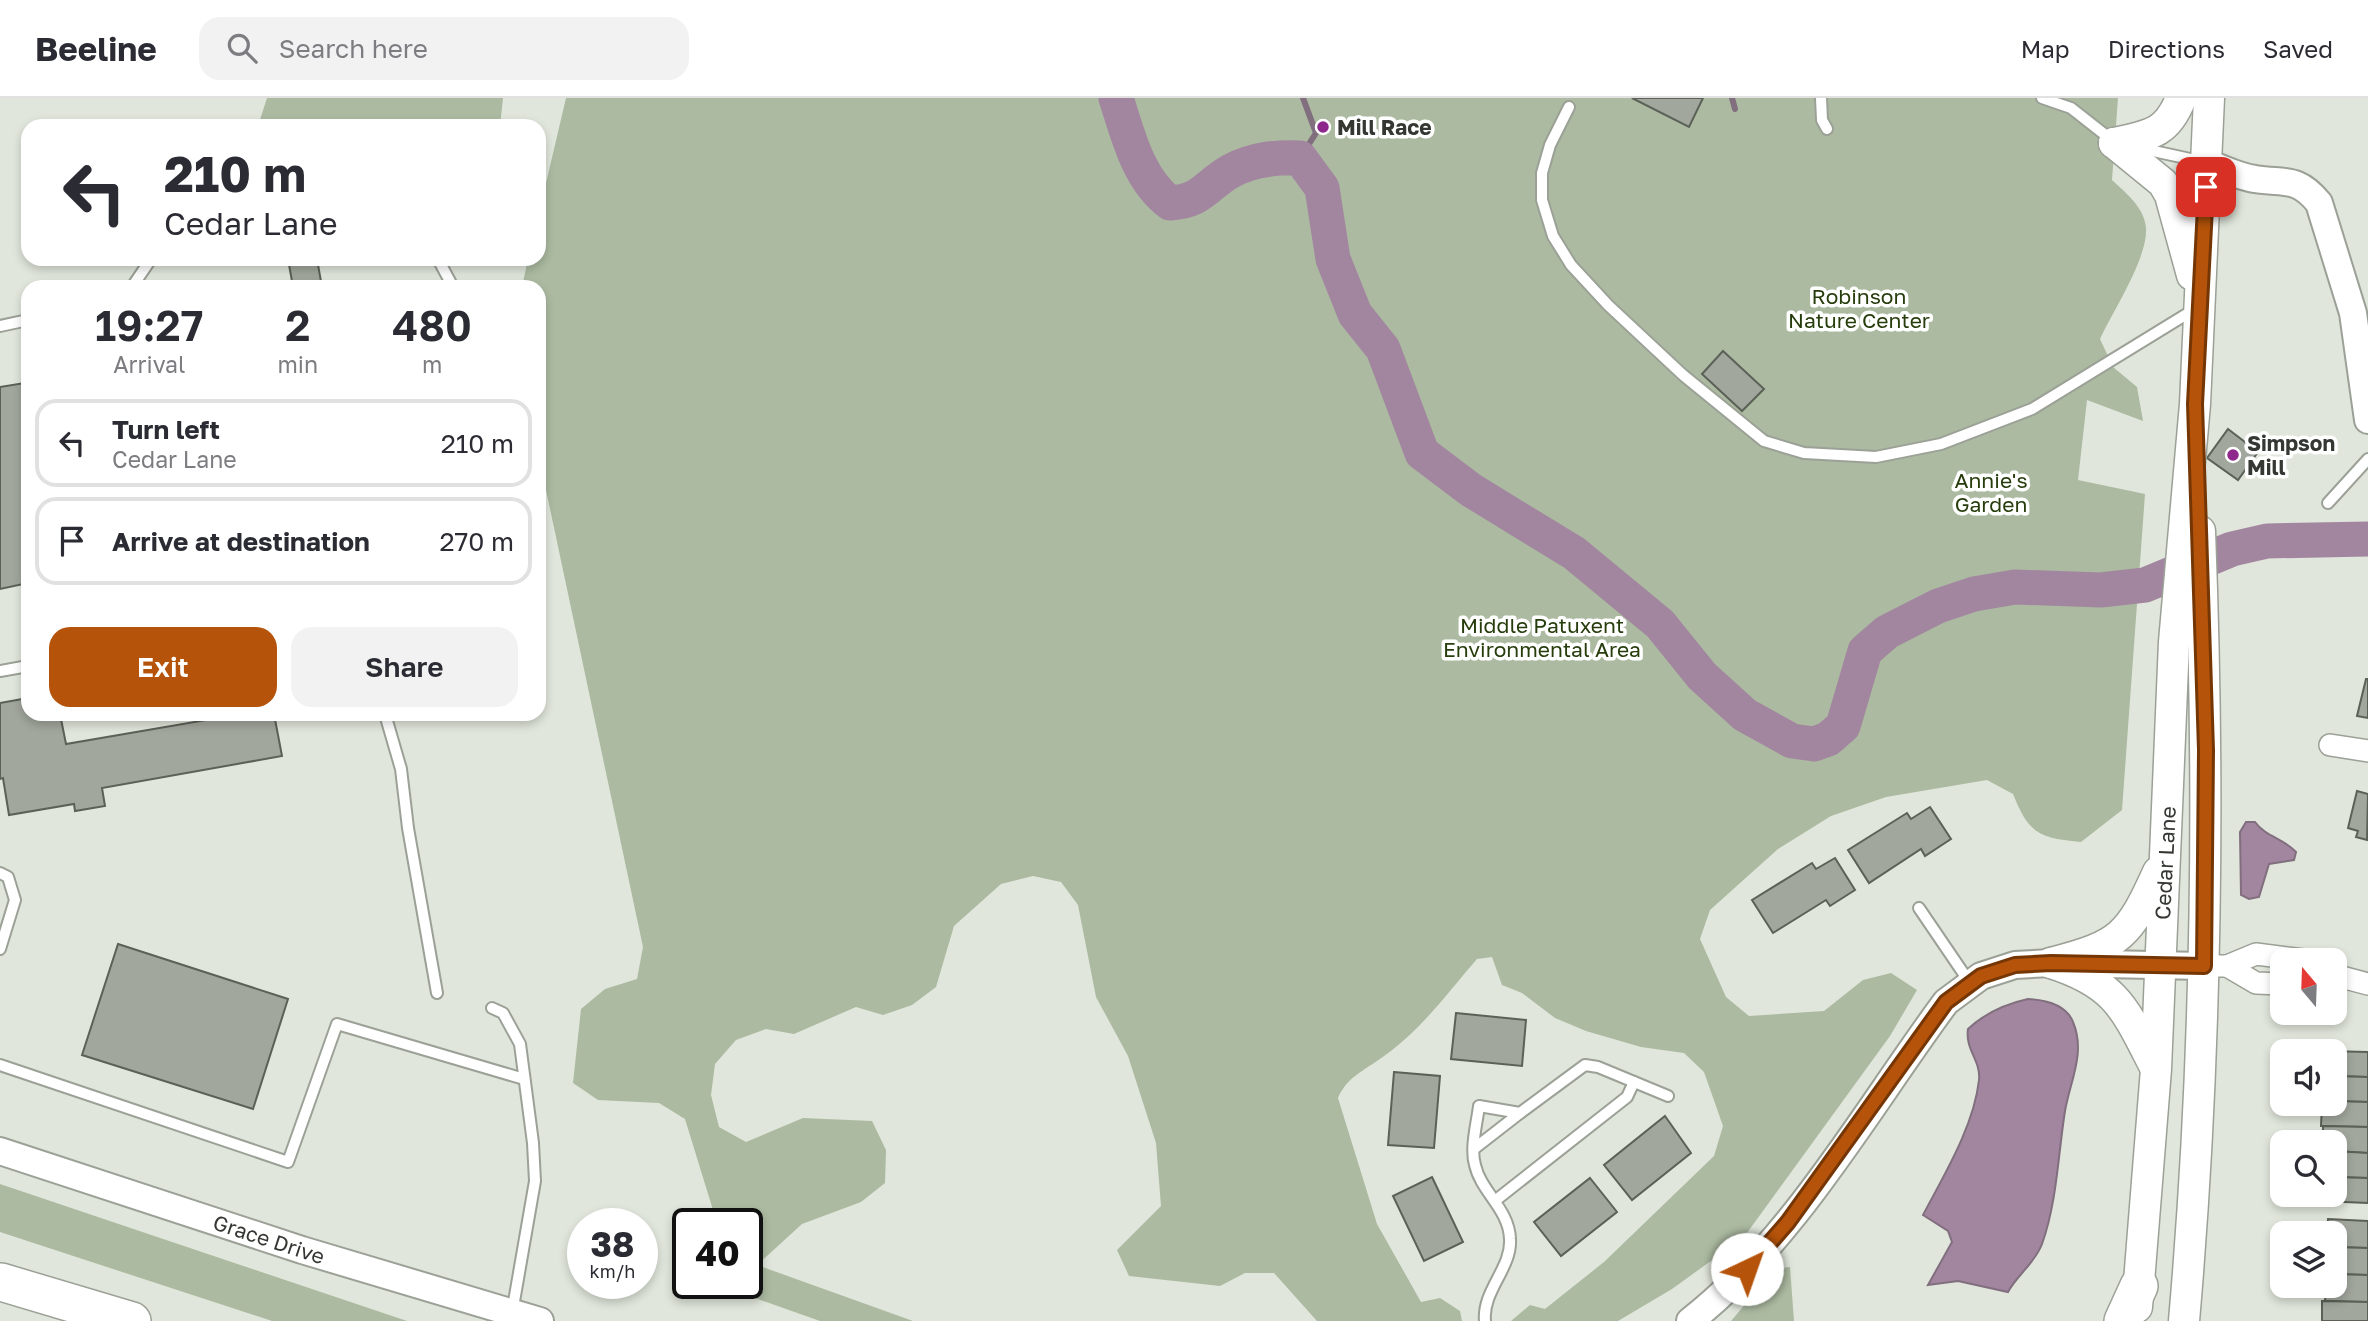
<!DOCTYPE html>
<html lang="en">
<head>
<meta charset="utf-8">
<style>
	:root { --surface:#fff; --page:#f2f2f3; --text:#2b2b33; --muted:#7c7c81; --line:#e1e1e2; --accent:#b45309 }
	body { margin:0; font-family:"Golos Text",sans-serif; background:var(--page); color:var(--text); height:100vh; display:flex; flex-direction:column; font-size:26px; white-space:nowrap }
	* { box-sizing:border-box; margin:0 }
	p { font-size:23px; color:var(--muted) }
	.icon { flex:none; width:38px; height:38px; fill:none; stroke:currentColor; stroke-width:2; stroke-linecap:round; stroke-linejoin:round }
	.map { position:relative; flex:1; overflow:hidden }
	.sheet { position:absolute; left:21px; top:182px; width:525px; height:441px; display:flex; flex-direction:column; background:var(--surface); border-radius:21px; box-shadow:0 4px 10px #0003 }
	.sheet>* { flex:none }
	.hud { position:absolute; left:21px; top:21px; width:525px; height:147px; border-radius:21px; box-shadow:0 4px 10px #0003; background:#fff; color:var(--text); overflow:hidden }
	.needle { width:46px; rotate:341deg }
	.buttons { position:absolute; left:2270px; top:850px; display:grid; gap:14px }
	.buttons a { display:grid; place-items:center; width:77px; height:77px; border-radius:14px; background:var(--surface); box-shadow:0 4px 10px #0003; font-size:35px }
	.speed { position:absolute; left:567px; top:1110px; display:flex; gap:14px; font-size:35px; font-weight:700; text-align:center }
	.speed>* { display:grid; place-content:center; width:91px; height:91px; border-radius:50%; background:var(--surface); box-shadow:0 4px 10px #0003; line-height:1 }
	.speed small { font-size:18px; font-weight:400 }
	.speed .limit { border:4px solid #111; border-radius:10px; background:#fff; color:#111 }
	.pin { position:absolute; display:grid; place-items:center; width:60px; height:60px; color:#fff; margin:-30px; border-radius:14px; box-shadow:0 4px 10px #0006 }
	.me { position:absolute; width:77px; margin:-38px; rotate:42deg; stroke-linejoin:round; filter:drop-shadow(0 0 5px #0008) }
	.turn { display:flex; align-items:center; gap:24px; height:147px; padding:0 28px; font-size:32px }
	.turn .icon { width:91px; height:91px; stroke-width:2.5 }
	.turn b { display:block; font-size:49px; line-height:60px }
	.eta { display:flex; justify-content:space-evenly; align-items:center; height:119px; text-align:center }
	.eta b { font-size:42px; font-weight:600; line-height:49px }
	.primary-button { display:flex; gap:14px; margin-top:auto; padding:14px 28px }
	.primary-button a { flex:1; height:80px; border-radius:21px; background:var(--accent); color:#fff; font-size:28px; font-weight:600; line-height:80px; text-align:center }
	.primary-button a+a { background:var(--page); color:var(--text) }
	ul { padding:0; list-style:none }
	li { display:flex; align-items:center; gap:21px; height:88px; margin:0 14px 10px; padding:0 14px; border:4px solid var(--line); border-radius:21px }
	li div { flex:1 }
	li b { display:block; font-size:26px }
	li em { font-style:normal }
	header { display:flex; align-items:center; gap:42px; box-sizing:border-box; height:98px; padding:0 35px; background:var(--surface); border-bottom:2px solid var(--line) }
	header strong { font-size:33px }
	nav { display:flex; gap:38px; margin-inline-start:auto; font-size:24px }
	.search { width:490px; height:63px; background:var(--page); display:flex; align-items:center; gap:18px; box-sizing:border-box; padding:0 24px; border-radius:21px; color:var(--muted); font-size:26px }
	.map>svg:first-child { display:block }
</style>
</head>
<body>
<header>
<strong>Beeline</strong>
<div class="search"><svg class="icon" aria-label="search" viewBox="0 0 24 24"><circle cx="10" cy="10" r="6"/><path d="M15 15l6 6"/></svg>Search here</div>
<nav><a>Map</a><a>Directions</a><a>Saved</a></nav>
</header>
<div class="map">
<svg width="2368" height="1223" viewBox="0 0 2368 1223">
	<rect width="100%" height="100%" fill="#e0e6db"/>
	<g fill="#acbaa1">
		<polygon points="267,0 503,0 500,28 258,28"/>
		<path d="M 566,0 L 2118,0 L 2112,82 C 2125,94 2145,110 2146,130 C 2148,160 2113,213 2100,241 L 2113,269 L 2137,289 L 2143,323 L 2087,302 L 2078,382 L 2145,396 L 2122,712 L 2081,744 C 2039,740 2029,736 2013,696 L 1987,682 L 1886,699 L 1831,718 L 1778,751 L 1710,812 L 1700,841 L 1726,899 L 1749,918 L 1824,913 L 1863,882 L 1891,875 L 1917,892 L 1890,938 L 1744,1139 L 1672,1191 L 1618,1223 L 1511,1223 L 1530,1207 L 1545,1211 L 1604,1164 L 1714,1058 L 1723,1028 L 1704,974 L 1684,955 L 1641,949 L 1586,933 L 1555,920 L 1522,895 L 1502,887 L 1492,859 L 1477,861 C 1444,899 1420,934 1377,963 C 1361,974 1346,981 1338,1000 L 1377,1126 L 1421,1204 L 1440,1200 L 1460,1213 L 1462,1223 L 1317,1223 L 1274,1175 L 1245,1175 L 1220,1188 L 1129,1178 L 1117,1152 L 1161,1108 L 1156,1045 L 1128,958 L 1096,899 L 1078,807 L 1061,784 L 1033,778 L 1001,786 L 954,828 L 936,889 L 912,907 L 883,917 L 856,909 L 794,936 L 766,931 L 736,942 L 715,966 L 711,997 L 719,1029 L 746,1044 L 803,1020 L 872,1023 L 886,1052 L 885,1085 L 861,1104 L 802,1126 L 757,1167 L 913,1223 L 820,1223 L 738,1194 L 736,1185 L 747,1185 L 747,1125 L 717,1125 L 685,1021 L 659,1005 L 598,1002 L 573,985 L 581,911 L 605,891 L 637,881 L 643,849 L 539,359 L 539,189 L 522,189 L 528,161 L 539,161 L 539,115 Z"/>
		<polygon points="0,1086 407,1223 272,1223 0,1134"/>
		<polygon points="1790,1169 1794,1223 1731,1223 1775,1171"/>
	</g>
	<g fill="#a2869f" stroke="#816e7e" stroke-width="2">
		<path d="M 2246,724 L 2255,724 C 2266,739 2283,740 2296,754 L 2294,762 L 2269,766 L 2259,799 L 2249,801 L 2241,797 L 2240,734 Z"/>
		<path d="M 2028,901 C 2045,902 2066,906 2073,924 C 2086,955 2070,983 2065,1013 C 2058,1057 2057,1104 2042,1146 C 2035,1165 2017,1177 2008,1194 L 1958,1183 L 1928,1187 L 1952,1144 L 1948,1133 L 1923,1117 C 1944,1077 1974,1028 1979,982 C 1981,962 1965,952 1968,931 C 1985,915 2005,906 2028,901 Z"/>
	</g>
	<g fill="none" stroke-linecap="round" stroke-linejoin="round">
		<g stroke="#816e7e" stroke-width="6">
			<polyline points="1732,0 1735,11"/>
			<polyline points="1300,60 1316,35 1303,0"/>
		</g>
		<path stroke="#a2869f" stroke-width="35" d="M 1116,0 C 1128,37 1138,81 1170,105 C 1203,103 1206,87 1231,73 C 1253,61 1276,59 1300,60 L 1322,90 L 1333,161 L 1355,216 L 1383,251 L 1422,355 L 1471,392 L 1574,455 L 1660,526 L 1702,578 L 1745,617 L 1792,643 L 1814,646 L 1828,641 L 1843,628 L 1865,553 L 1887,534 L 1938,508 L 1974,496 L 2015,489 L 2101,492 L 2145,487 L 2232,451 L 2267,443 L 2368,441"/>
	</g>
	<g fill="#a1a79d" stroke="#5b6157" stroke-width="2">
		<polygon points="1632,0 1703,0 1689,29"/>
		<polygon points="288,161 317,161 322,189 293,189"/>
		<polygon points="1723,253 1764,291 1742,313 1702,276"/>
		<polygon points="28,273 28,485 0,491 0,289 25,285 23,274"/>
		<polygon points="2228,331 2258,354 2238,382 2207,360"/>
		<polygon points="2366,581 2368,581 2368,620 2357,618"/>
		<polygon points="28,600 28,616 60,616 66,646 218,620 218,616 274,616 282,658 102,690 105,708 75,713 74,706 9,717 3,680 0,681 0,605"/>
		<polygon points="2357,693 2368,696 2367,742 2356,739 2358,733 2348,730"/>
		<polygon points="1930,709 1951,741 1925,758 1921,751 1869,785 1848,752 1907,715 1911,721"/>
		<polygon points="1835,760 1855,792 1830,808 1826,802 1773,835 1752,802 1812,765 1816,771"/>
		<polygon points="118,846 288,901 253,1011 82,957"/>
		<polygon points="1456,915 1526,922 1522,968 1451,961"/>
		<polygon points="2326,953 2368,954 2368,979 2334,978 2334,954"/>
		<polygon points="1394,974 1440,978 1434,1050 1388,1047"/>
		<polygon points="2334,978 2368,979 2368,1004 2334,1003"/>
		<polygon points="2334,1003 2368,1004 2368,1029 2321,1028 2322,1006 2334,1006"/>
		<polygon points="1665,1018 1691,1055 1632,1102 1604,1067"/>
		<polygon points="2323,1028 2368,1029 2368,1055 2334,1053 2334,1045 2323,1045"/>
		<polygon points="2334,1053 2368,1055 2368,1080 2334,1079"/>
		<polygon points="1432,1079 1463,1144 1424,1163 1393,1098"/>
		<polygon points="2334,1079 2368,1080 2368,1105 2321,1103 2321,1097 2334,1097"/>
		<polygon points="1590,1080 1617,1114 1561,1158 1534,1124"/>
		<polygon points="2328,1121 2368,1123 2368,1150 2334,1149 2334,1136 2327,1136"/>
		<polygon points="2334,1149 2368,1150 2368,1177 2334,1176"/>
		<polygon points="2334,1176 2368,1177 2368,1204 2325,1203 2326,1188 2334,1188"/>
		<polygon points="2322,1203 2368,1204 2368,1223 2322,1223"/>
	</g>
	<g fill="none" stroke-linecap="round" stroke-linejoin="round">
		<g stroke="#9ba196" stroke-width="14">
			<g id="service">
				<polyline points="1821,0 1822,22 1827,31"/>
				<polyline points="2042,0 2071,10 2113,43"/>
				<polyline points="1569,9 1550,47 1542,75 1542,102 1553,138 1571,167 1608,207 1683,277 1764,343 1804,355 1876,359 1941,346 2032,311 2195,211"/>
				<polyline points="2135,49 2204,64"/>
				<polyline points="438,161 453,189"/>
				<polyline points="132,189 151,161"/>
				<polyline points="0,228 28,222"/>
				<polyline points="2328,405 2368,361"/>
				<polyline points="0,573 28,568"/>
				<polyline points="385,616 401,671 408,730 437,895"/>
				<polyline points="0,775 8,779 15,802 0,851"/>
				<polyline points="1919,810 1970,885"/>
				<polyline points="492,910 503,915 520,946 533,1045 535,1083 512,1215"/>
				<polyline points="0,967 288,1064 337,926 524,981"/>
				<polyline points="1475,1050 1520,1015"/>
				<polyline points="1496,1102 1627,999 1634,984"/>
				<path d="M 1485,1223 C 1482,1193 1512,1170 1510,1141 C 1509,1111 1481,1094 1475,1067 C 1470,1050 1477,1025 1479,1008 L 1520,1015 L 1585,967 L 1598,969 L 1668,998"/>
			</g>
		</g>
		<g stroke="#9ba196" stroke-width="24">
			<g id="minor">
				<polyline points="2330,647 2368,653"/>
				<polyline points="2204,868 2227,868 2256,856 2312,863"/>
				<polyline points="2227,868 2256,885 2282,886"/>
				<polyline points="2334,877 2368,886"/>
			</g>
		</g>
		<g stroke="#9ba196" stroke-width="30">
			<g id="tertiary">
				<path d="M 2207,65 C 2222,70 2239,79 2255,81 C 2285,86 2297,78 2319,105 L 2353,215 L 2368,322"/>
				<polyline points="0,1053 302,1152 540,1223"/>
				<path d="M 1690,1223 C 1794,1142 1868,1009 1946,904 L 1981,878 L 2015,867 L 2051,865 L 2204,868"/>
			</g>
		</g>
		<g stroke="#9ba196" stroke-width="33">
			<g id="secondary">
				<polyline points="2114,45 2163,85 2170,97 2192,177"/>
				<path d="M 2114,45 C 2150,37 2167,36 2181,0"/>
				<path d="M 2051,865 C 2121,847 2129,838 2158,774"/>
				<path d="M 2051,865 C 2117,886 2125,911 2155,969"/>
				<polyline points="2137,1209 2156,971 2174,544 2195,306 2209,0"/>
				<path d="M 2184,1223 C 2207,960 2210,696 2200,433"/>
			</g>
		</g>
		<g stroke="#9ba196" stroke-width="40">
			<g id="motorway">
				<polyline points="1,1184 132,1223"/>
				<polyline points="2123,1223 2139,1188"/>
			</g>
		</g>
		<use href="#service" stroke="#fff" stroke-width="10"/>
		<use href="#minor" stroke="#fff" stroke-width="21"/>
		<use href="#tertiary" stroke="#fff" stroke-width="26"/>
		<use href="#secondary" stroke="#fff" stroke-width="30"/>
		<use href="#motorway" stroke="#fff" stroke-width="37"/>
	</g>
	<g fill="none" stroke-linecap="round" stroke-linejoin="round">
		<g stroke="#753606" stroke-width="18">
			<polyline id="route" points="1747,1171 1788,1124 1946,904 1981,878 2015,867 2051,865 2204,868 2206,652 2195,306 2206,89"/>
		</g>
		<use href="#route" stroke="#b45309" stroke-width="12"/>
	</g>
	<g fill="#8f288d" stroke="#fff" stroke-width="2.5">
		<circle cx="1323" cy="29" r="7"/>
		<circle cx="2233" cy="357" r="7"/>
	</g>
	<g text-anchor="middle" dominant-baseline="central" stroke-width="7" stroke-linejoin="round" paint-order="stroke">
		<g font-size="21" font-weight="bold" fill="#343732" stroke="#fff" text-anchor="start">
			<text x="1337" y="29">Mill Race</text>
			<text x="2247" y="345">Simpson<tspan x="2247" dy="24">Mill</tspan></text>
		</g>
		<g font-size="21" fill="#273d0c" stroke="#fff">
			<text x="1859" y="198">Robinson<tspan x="1859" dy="24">Nature Center</tspan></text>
			<text x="1991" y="382">Annie's<tspan x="1991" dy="24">Garden</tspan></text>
			<text x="1542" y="527">Middle Patuxent<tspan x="1542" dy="24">Environmental Area</tspan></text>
		</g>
		<g font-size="21" fill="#343732" stroke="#fff">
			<text transform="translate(2165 765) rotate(-87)">Cedar Lane</text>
			<text transform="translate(269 1141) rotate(18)">Grace Drive</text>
		</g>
	</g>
</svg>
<div class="buttons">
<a><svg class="needle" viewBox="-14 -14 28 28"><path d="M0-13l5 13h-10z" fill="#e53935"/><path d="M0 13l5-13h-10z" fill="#7c7c81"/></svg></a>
<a><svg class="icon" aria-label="sound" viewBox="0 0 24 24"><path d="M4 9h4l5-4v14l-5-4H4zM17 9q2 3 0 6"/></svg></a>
<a><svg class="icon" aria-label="search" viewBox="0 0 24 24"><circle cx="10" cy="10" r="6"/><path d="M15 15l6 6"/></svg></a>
<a><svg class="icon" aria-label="layers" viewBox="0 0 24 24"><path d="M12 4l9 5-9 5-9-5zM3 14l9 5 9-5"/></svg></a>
</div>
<div class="speed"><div>38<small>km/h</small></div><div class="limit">40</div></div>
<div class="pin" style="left:2206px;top:89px;background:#d93025"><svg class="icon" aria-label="arrive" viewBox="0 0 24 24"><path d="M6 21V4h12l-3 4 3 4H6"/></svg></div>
<svg class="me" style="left:1747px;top:1171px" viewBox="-20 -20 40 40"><circle r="19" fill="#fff"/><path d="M0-13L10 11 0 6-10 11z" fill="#b45309"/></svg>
<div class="hud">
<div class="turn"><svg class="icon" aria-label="left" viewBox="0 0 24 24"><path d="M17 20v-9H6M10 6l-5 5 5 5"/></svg><div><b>210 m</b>Cedar Lane</div></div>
</div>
<section class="sheet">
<div class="eta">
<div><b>19:27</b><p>Arrival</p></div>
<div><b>2</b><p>min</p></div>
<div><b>480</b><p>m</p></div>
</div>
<ul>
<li><svg class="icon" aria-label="left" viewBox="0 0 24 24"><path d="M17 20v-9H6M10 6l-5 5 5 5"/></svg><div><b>Turn left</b><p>Cedar Lane</p></div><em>210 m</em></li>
<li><svg class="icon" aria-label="arrive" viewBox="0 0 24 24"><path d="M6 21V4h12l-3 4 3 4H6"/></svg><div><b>Arrive at destination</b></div><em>270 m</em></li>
</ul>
<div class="primary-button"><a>Exit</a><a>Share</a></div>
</section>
</div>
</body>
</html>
